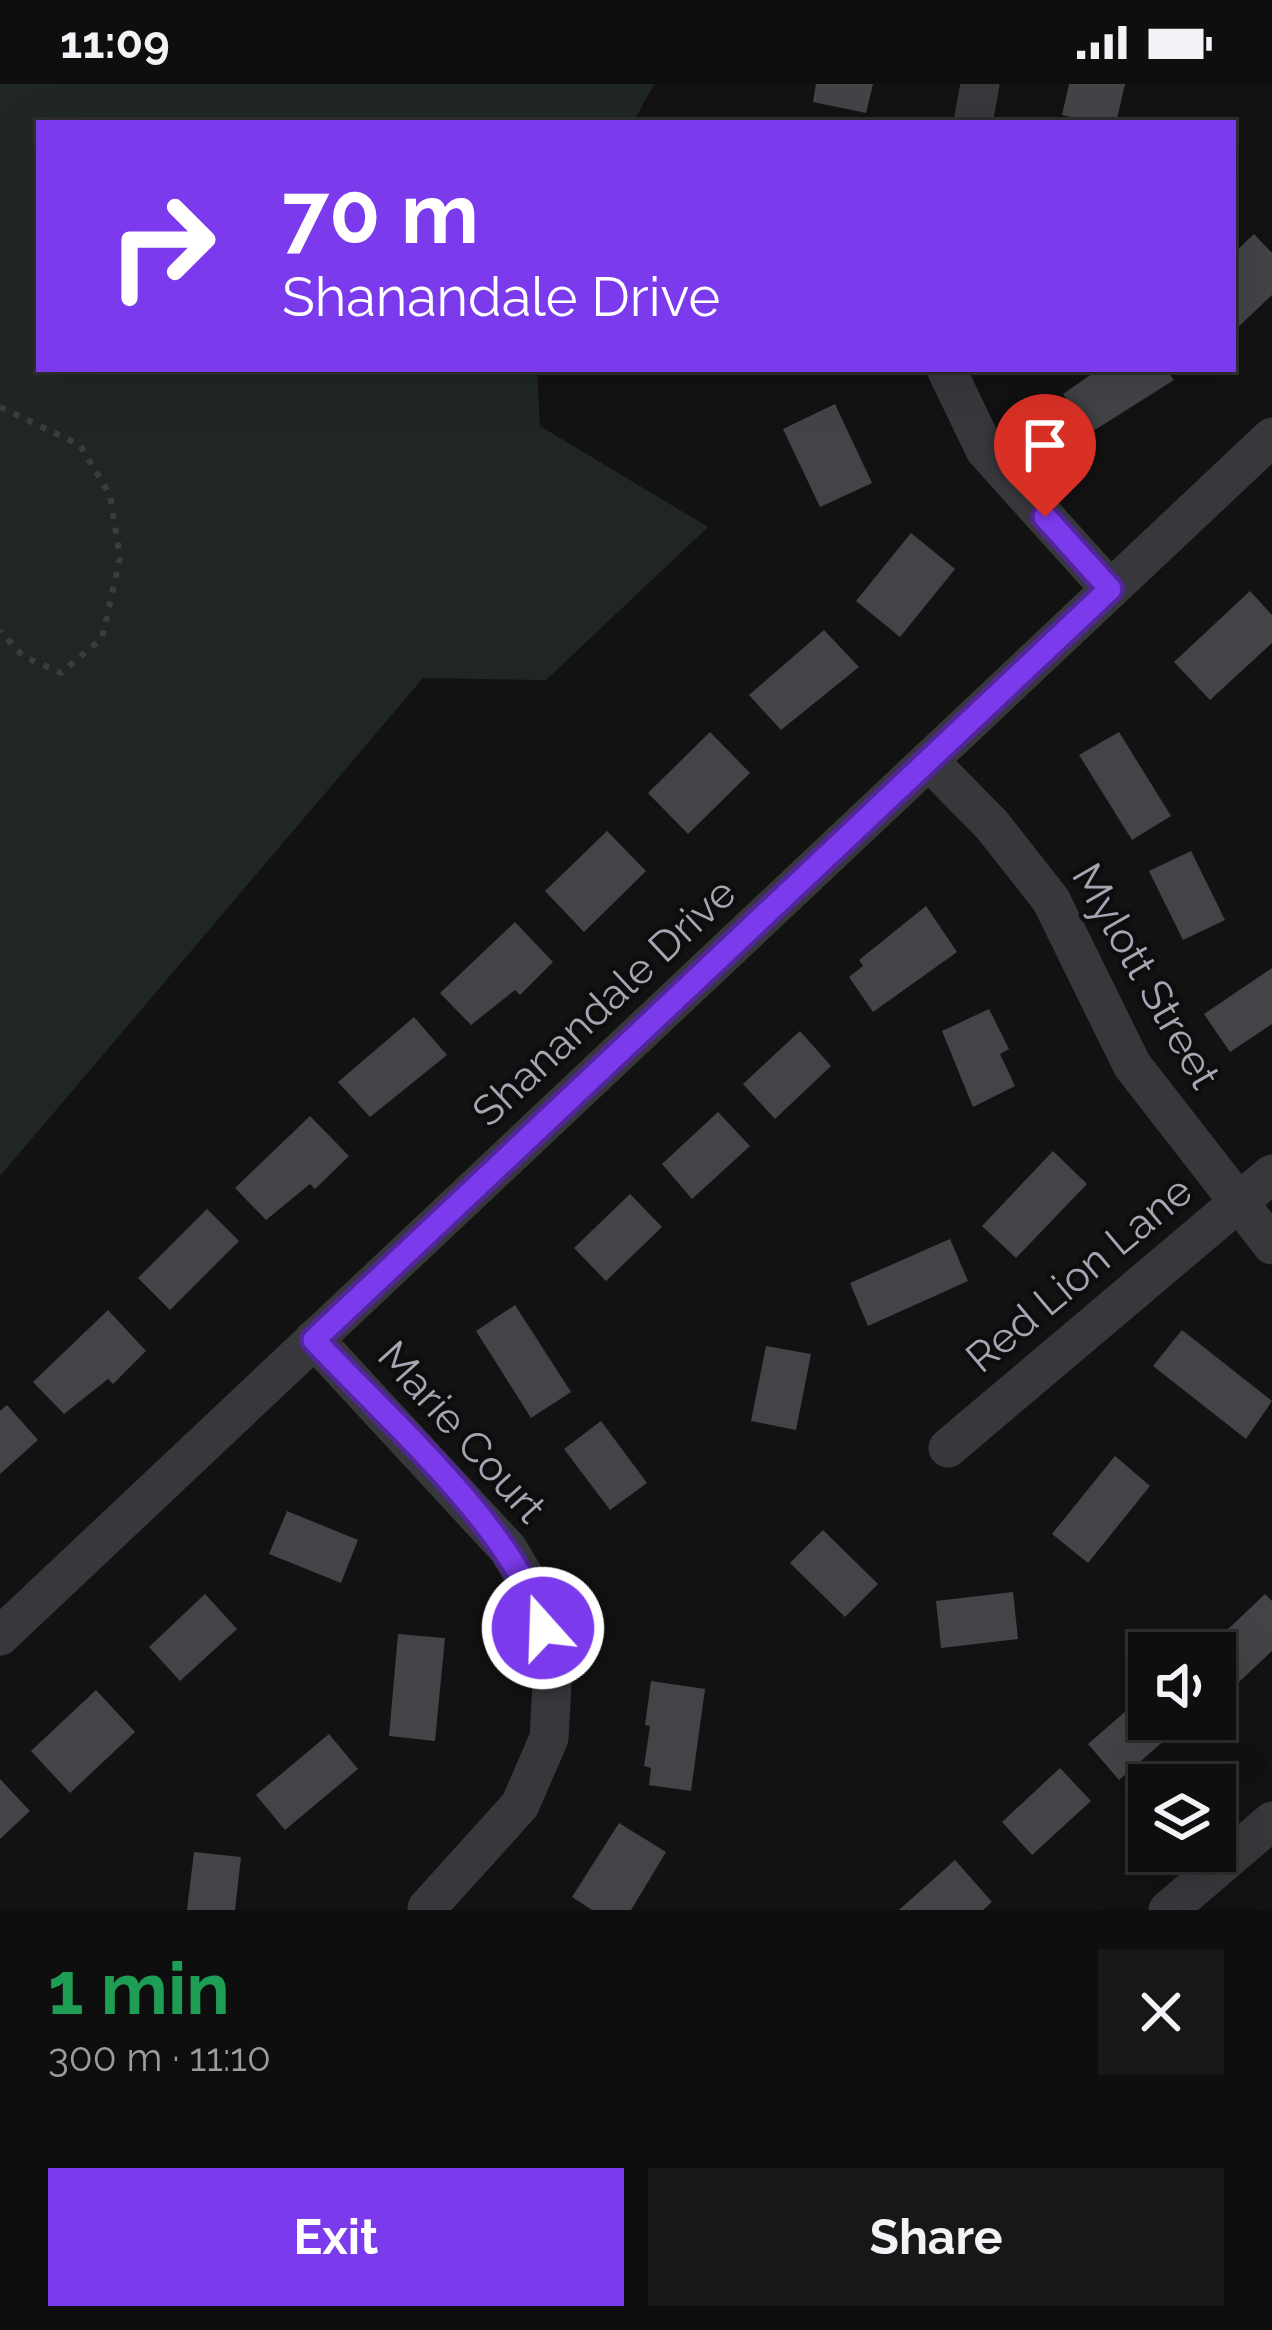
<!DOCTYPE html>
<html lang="en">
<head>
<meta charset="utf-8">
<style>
	:root { --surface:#0e0e0e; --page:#171717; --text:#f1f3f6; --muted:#9b9c9e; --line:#2e2e2e; --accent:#7c3aed }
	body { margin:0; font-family:Raleway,sans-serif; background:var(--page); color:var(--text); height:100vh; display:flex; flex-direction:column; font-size:45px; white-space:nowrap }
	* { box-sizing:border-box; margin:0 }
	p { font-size:39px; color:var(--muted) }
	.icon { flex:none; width:66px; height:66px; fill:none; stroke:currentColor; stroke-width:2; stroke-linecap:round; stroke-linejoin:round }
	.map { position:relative; height:1826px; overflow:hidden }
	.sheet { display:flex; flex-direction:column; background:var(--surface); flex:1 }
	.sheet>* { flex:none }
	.hud { position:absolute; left:36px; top:36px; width:1200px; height:252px; border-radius:0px; box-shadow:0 12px 48px #0002,0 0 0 3px var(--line); background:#7c3aed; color:#fff; overflow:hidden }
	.controls { position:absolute; left:1128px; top:1548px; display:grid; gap:24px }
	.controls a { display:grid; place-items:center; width:108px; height:108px; border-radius:0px; background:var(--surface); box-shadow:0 12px 48px #0002,0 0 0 3px var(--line); font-size:60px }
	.pin { position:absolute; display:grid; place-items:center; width:102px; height:102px; color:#fff; margin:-123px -51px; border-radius:50% 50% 50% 0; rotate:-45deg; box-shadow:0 0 12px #0007 }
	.pin .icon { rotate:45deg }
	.me { position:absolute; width:132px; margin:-66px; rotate:340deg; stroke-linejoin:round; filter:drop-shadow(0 0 9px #0008) }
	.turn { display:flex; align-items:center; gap:42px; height:252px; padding:0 48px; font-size:54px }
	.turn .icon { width:156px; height:156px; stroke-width:2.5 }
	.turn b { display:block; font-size:84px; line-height:102px }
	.round { display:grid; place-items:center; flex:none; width:126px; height:126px; border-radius:0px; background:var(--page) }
	.headline { display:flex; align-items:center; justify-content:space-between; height:204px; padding:0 48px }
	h1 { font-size:72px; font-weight:700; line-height:90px; color:#1e9e55 }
	.button { display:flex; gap:24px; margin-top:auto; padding:24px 48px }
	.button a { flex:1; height:138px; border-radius:0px; background:var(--accent); color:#fff; font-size:48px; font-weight:700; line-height:138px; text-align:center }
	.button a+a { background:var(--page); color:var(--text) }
	.status { display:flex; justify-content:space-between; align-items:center; height:84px; padding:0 60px; background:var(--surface); direction:ltr }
	.status svg { height:33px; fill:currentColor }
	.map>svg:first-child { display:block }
</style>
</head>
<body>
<div class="status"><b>11:09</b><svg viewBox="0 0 49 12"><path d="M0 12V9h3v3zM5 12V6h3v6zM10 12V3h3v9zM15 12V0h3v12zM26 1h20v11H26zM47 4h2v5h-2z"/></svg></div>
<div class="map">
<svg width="1272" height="1826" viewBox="0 0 1272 1826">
	<rect width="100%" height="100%" fill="#121213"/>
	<polygon fill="#202723" points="0,0 654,0 633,39 39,39 39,285 537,285 540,342 708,443 546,596 423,594 0,1092"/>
	<g fill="#434448">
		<polygon points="816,0 873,0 866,29 813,18"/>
		<polygon points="1069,0 1125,0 1116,39 1070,39 1071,33 1062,31"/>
		<polygon points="1254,150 1272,169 1272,211 1233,248 1233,170"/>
		<polygon points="1099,285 1166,285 1174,296 1090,349 1063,310"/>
		<polygon points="835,320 872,399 820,423 783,345"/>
		<polygon points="911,449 955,485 900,553 856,517"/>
		<polygon points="1250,507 1272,531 1272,559 1210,616 1174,578"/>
		<polygon points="824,546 859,583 781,646 749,611"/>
		<polygon points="710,648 750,689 688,750 648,709"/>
		<polygon points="1119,648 1171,732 1132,756 1079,671"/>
		<polygon points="607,747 646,787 584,848 545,807"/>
		<polygon points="1191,767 1225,836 1183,856 1149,787"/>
		<polygon points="926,822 957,868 873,928 849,893 863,882 859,876"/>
		<polygon points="515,838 553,878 520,911 515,906 471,941 440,909"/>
		<polygon points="1272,884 1272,940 1230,968 1204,930"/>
		<polygon points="989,925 1009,965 1000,970 1015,1002 973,1023 942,947"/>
		<polygon points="414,933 447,971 370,1033 338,998"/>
		<polygon points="800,947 831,982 775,1035 743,1000"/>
		<polygon points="718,1028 750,1062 692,1115 662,1080"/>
		<polygon points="310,1032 349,1072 315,1105 310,1100 266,1136 235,1104"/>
		<polygon points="1053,1067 1087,1100 1016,1174 982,1142"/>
		<polygon points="630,1110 662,1143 606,1197 574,1164"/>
		<polygon points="207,1125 239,1157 170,1226 138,1194"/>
		<polygon points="950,1155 968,1197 868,1242 850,1199"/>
		<polygon points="515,1221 571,1308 531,1334 476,1247"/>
		<polygon points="108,1226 146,1267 113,1300 108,1295 64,1330 33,1298"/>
		<polygon points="1182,1246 1272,1317 1246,1355 1153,1282"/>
		<polygon points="766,1262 811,1270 796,1346 751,1337"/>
		<polygon points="7,1321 38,1356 0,1390 0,1327"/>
		<polygon points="601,1337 647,1399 610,1426 564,1365"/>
		<polygon points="1115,1372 1150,1402 1088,1479 1052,1450"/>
		<polygon points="287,1427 358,1456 341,1499 269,1470"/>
		<polygon points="823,1446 878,1500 845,1533 790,1479"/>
		<polygon points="1013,1508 1018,1555 941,1564 936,1517"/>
		<polygon points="205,1510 237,1545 180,1597 149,1563"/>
		<polygon points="1265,1510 1272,1517 1272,1567 1224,1612 1215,1603 1215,1569 1203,1569"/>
		<polygon points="398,1550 445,1554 435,1657 389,1652"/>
		<polygon points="651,1597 705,1605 691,1707 649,1701 651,1684 644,1682 650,1642 645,1641"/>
		<polygon points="96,1606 135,1648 70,1709 31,1667"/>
		<polygon points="1149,1607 1149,1635 1189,1635 1119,1696 1088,1660"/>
		<polygon points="329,1650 358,1685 285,1746 256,1711"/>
		<polygon points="1060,1684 1091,1717 1032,1771 1002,1738"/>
		<polygon points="0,1695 30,1727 0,1755"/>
		<polygon points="619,1739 666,1768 631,1826 592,1826 572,1813"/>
		<polygon points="194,1768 241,1773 235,1826 187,1826"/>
		<polygon points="955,1776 992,1818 983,1826 899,1826"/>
	</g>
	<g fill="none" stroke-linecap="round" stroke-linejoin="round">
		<polyline stroke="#3b3c40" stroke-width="6" stroke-dasharray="6 9" stroke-linecap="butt" points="0,323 80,361 110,411 120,474 102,554 61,589 23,572 0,547"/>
		<g stroke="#38383c" stroke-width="39">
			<polyline points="973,39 980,0"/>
			<polyline points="946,285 985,366 1110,505"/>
			<polyline points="930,678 992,741 1051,816 1132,981 1272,1161"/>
			<polyline points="314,1255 508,1465 533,1507 553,1582 549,1654 520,1721 427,1824"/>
			<polyline points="948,1364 1272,1090"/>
			<polyline points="0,1552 1272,353"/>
			<polyline points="1168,1826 1272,1737"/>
		</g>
	</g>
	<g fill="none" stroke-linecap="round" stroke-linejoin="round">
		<g stroke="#51269a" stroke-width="30">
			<path id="route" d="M 543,1544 C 518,1448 384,1331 314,1256 L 1110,505 L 1045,433"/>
		</g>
		<use href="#route" stroke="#7c3aed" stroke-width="21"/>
	</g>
	<g text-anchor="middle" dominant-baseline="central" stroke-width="9" stroke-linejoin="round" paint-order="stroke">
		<g font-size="42" fill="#a4a6b2" stroke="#0d0d0e">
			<text transform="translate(1146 892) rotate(60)">Mylott Street</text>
			<text transform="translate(604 918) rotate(-43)">Shanandale Drive</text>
			<text transform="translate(1079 1190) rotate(-40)">Red Lion Lane</text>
			<text transform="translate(462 1348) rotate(48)">Marie Court</text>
		</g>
	</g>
</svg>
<div class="controls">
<a><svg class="icon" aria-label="sound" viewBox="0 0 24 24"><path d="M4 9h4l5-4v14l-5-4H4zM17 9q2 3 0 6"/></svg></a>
<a><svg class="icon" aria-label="layers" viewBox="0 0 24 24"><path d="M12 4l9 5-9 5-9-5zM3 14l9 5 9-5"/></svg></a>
</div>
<div class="pin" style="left:1045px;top:433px;background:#d93025"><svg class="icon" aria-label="arrive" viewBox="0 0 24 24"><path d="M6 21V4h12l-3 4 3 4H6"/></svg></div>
<svg class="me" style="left:543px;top:1544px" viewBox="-20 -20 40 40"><circle r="17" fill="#7c3aed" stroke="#fff" stroke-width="3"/><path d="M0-11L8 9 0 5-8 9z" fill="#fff"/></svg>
<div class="hud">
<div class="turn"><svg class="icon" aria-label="right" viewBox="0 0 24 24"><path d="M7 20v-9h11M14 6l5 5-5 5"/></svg><div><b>70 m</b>Shanandale Drive</div></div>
</div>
</div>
<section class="sheet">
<div class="headline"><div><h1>1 min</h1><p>300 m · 11:10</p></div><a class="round"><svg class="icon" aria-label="close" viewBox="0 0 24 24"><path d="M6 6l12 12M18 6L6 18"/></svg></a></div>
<div class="button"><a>Exit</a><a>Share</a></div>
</section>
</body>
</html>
